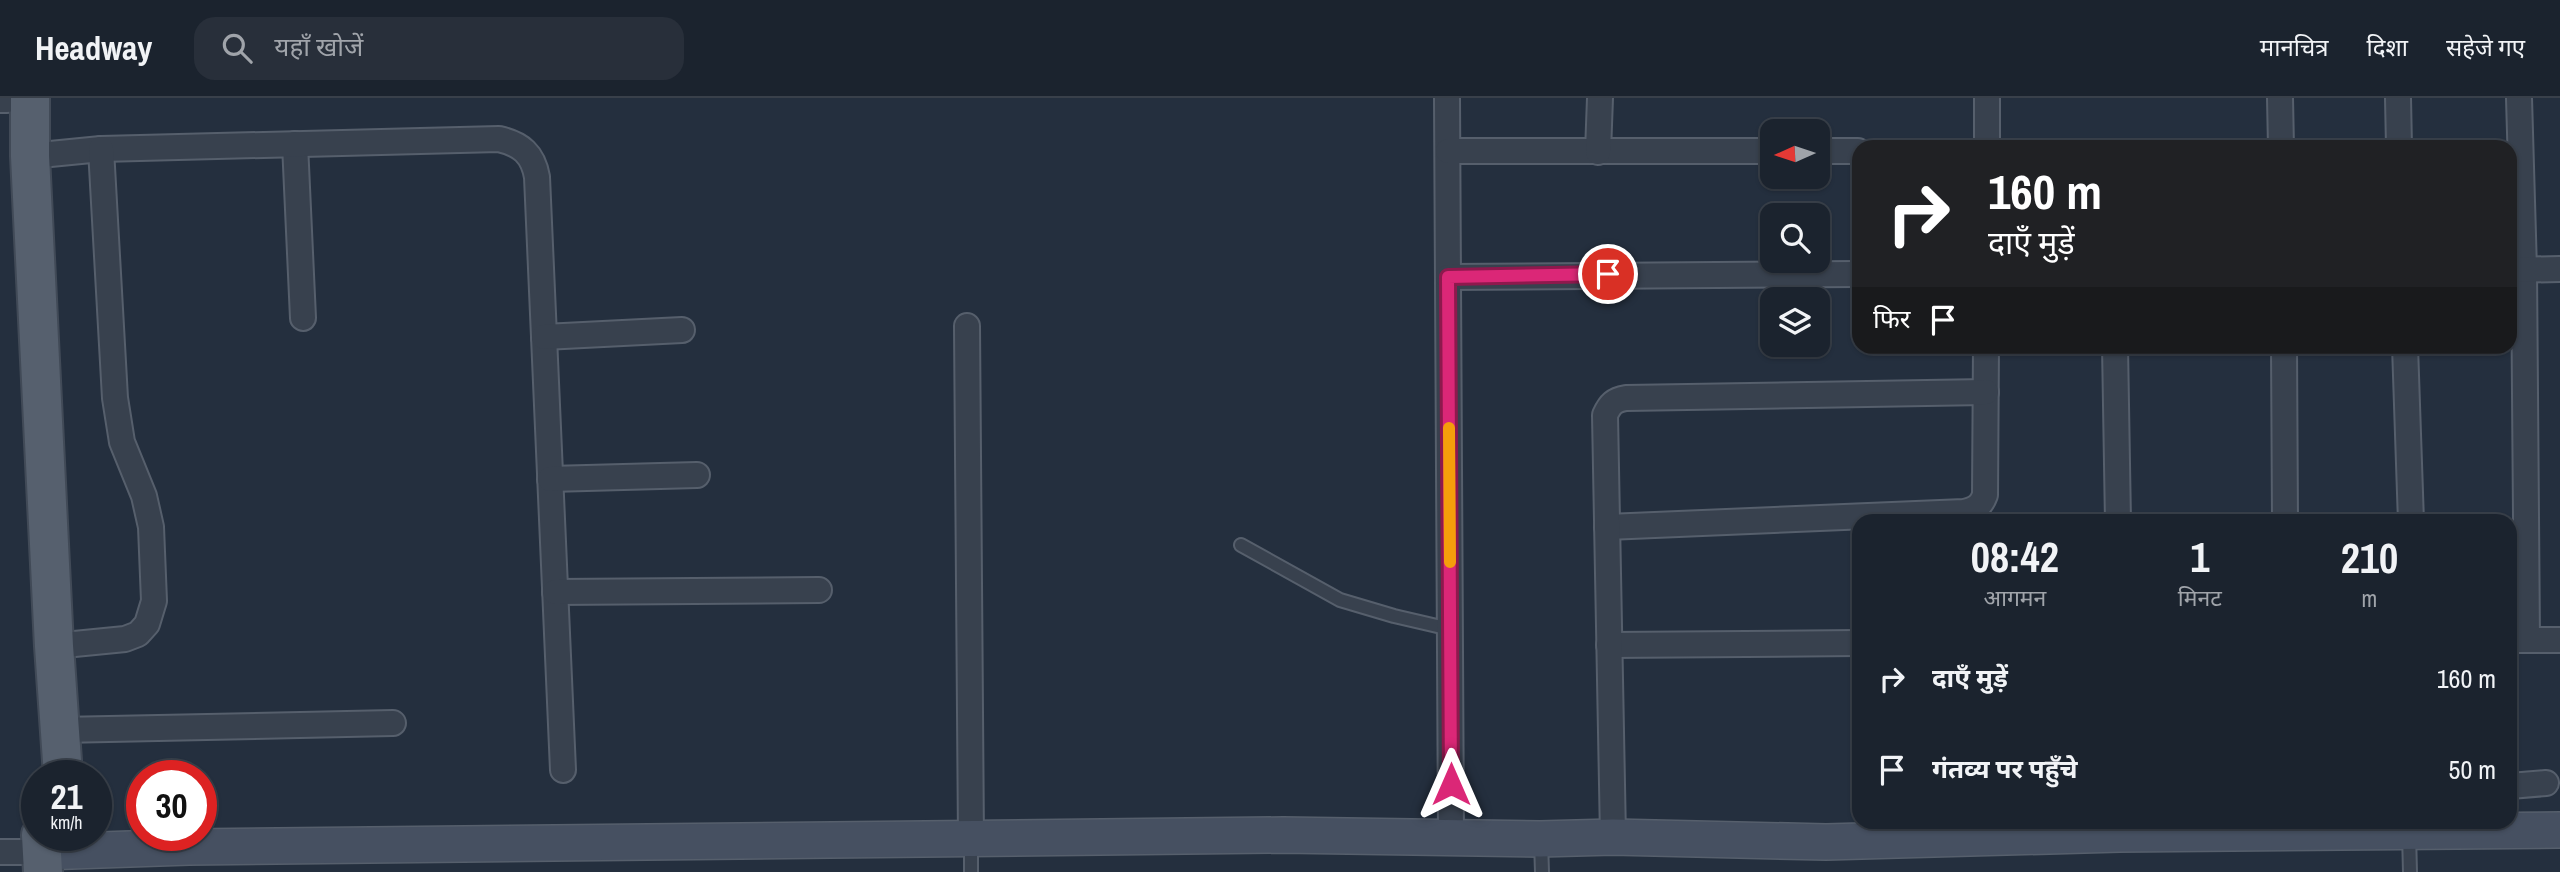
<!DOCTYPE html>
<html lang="hi">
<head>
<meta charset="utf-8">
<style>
	:root { --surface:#1b232e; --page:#282f3a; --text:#f1f3f6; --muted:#a0a4aa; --line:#39404a }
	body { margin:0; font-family:"Archivo Narrow","Noto Sans Devanagari",sans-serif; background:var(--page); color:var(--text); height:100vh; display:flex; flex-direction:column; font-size:26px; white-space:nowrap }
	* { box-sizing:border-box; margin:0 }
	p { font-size:23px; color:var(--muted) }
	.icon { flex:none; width:38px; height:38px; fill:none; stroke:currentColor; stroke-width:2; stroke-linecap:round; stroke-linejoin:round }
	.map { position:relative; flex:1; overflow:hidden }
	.side { position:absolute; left:1852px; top:416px; width:665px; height:315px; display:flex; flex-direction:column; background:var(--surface); border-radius:21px; box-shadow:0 2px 5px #0004,0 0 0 2px var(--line) }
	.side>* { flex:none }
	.hud { position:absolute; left:1852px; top:42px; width:665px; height:214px; border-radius:21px; box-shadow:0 2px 5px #0004,0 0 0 2px var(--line); background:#202124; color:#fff; overflow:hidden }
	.needle { width:46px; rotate:267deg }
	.controls { position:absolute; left:1760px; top:21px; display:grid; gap:14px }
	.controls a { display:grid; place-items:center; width:70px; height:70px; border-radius:14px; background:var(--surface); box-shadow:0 2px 5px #0004,0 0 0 2px var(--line); font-size:35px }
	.speed { position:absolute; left:21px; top:662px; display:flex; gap:14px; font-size:35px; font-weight:700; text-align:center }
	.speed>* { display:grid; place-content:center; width:91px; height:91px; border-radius:50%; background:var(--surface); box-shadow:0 2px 5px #0004,0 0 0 2px var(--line); line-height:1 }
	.speed small { font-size:18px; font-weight:400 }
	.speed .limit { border:10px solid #d22; background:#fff; color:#111 }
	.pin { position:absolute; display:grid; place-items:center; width:60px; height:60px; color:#fff; margin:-30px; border:4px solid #fff; border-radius:50%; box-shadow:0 2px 7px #0007 }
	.me { position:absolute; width:77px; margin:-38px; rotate:0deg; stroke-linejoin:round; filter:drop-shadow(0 0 5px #0008) }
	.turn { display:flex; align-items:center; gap:24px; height:147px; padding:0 21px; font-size:32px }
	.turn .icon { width:91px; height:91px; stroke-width:2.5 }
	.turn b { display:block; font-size:49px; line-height:60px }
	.then { display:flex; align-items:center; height:66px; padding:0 21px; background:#0003; gap:14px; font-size:26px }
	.eta { display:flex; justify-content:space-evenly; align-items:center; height:119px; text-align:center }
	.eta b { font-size:42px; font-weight:800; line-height:49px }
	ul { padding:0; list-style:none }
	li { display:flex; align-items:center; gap:21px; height:91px; padding:0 21px }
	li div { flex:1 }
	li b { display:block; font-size:26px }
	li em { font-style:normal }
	header { display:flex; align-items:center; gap:42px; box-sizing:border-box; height:98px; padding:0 35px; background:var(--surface); border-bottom:2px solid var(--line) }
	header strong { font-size:33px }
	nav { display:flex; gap:38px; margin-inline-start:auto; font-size:24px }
	.search { width:490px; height:63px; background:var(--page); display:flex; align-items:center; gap:18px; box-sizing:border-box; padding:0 24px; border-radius:21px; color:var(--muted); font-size:26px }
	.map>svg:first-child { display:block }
</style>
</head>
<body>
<header>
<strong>Headway</strong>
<div class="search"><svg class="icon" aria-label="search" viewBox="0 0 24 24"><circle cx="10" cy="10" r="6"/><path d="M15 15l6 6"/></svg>यहाँ खोजें</div>
<nav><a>मानचित्र</a><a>दिशा</a><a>सहेजे गए</a></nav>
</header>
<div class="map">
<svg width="2560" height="774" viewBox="0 0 2560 774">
	<rect width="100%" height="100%" fill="#242f3e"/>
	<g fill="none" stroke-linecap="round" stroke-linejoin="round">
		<g stroke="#565f6c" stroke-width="16">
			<g id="lane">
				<polyline points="1241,447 1340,502 1394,518 1450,531"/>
				<polyline points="2409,736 2410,774"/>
				<polyline points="971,743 971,774"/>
				<polyline points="1541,743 1542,774"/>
			</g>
		</g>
		<g stroke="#565f6c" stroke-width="28">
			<g id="street">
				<polyline points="1447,0 1451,738"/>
				<polyline points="1987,0 1987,49"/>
				<polyline points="2280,0 2281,49"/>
				<polyline points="2398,0 2399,49"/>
				<polyline points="2519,0 2524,172 2527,542"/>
				<polyline points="0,2 7,2"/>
				<polyline points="295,46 303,220"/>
				<polyline points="1448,53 1773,53"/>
				<polyline points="1818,53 1858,53"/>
				<polyline points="1598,54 1600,0"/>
				<path d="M 30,58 L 101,51 L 499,41 C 521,46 533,56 537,79 L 563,672"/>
				<polyline points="2510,172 2560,171"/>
				<polyline points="1448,179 1858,176"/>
				<polyline points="967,228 971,742"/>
				<polyline points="544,239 682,232"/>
				<polyline points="2115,248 2118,424"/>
				<polyline points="2284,248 2285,424"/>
				<polyline points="2405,248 2411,424"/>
				<polyline points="550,381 697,377"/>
				<path d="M 1607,429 L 1964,414 C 1976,411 1981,408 1985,397 L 1986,248"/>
				<polyline points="555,494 819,492"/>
				<polyline points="2510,542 2560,542"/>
				<polyline points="1609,547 1858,545"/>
				<polyline points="54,548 125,541 138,536 147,526 154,503 151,429 144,398 122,344 115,300 101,51"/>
				<polyline points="60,632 393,625"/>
				<polyline points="2510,688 2546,685"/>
				<path d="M 1613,739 L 1605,317 C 1610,306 1614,302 1626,300 L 1986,294"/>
				<polyline points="0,754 42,754"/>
			</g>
		</g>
		<g stroke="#565f6c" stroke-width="38">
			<polyline id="secondary" points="42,754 189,749 1283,737 1540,741 1613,739 1826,744 2120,736 2560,732"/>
		</g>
		<g stroke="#414a57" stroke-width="42">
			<g id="primary">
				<polyline points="30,0 30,58 54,548 63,677"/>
				<polyline points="41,737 43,774"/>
			</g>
		</g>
		<use href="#lane" stroke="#38414e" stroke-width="12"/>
		<use href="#street" stroke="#38414e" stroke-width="24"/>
		<use href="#secondary" stroke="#465061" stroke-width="35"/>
		<use href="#primary" stroke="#56606e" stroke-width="38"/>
	</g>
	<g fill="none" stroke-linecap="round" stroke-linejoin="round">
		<g stroke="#8e194d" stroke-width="18">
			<polyline id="route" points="1451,686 1448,179 1608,176"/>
		</g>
		<use href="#route" stroke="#db2777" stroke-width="12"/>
		<polyline stroke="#f59e0b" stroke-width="12" points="1449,330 1450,464"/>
	</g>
</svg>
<div class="controls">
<a><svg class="needle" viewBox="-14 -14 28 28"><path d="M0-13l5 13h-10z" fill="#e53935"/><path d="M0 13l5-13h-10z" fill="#a0a4aa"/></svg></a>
<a><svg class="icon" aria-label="search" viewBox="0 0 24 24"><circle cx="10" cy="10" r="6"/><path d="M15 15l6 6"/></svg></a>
<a><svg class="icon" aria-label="layers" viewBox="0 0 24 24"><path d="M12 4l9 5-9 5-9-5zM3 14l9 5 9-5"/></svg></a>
</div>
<div class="speed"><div>21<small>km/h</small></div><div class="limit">30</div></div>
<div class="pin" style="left:1608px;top:176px;background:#d93025"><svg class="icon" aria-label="arrive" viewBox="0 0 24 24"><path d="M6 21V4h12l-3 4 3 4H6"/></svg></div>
<svg class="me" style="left:1451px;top:686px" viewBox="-20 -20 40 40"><path d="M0-17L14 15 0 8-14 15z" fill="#db2777" stroke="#fff" stroke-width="4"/></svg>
<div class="hud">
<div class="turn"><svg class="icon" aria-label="right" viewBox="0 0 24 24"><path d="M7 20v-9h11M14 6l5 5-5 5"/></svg><div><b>160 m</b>दाएँ मुड़ें</div></div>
<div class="then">फिर<svg class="icon" aria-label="arrive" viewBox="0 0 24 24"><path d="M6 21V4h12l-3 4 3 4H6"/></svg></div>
</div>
<section class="side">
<div class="eta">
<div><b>08:42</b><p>आगमन</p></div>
<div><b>1</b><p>मिनट</p></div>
<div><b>210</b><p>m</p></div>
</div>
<ul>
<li><svg class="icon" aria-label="right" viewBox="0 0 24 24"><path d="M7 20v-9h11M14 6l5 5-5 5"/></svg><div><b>दाएँ मुड़ें</b></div><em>160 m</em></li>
<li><svg class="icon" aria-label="arrive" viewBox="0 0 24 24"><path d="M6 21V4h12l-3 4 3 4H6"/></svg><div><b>गंतव्य पर पहुँचे</b></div><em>50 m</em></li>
</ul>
</section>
</div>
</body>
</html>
